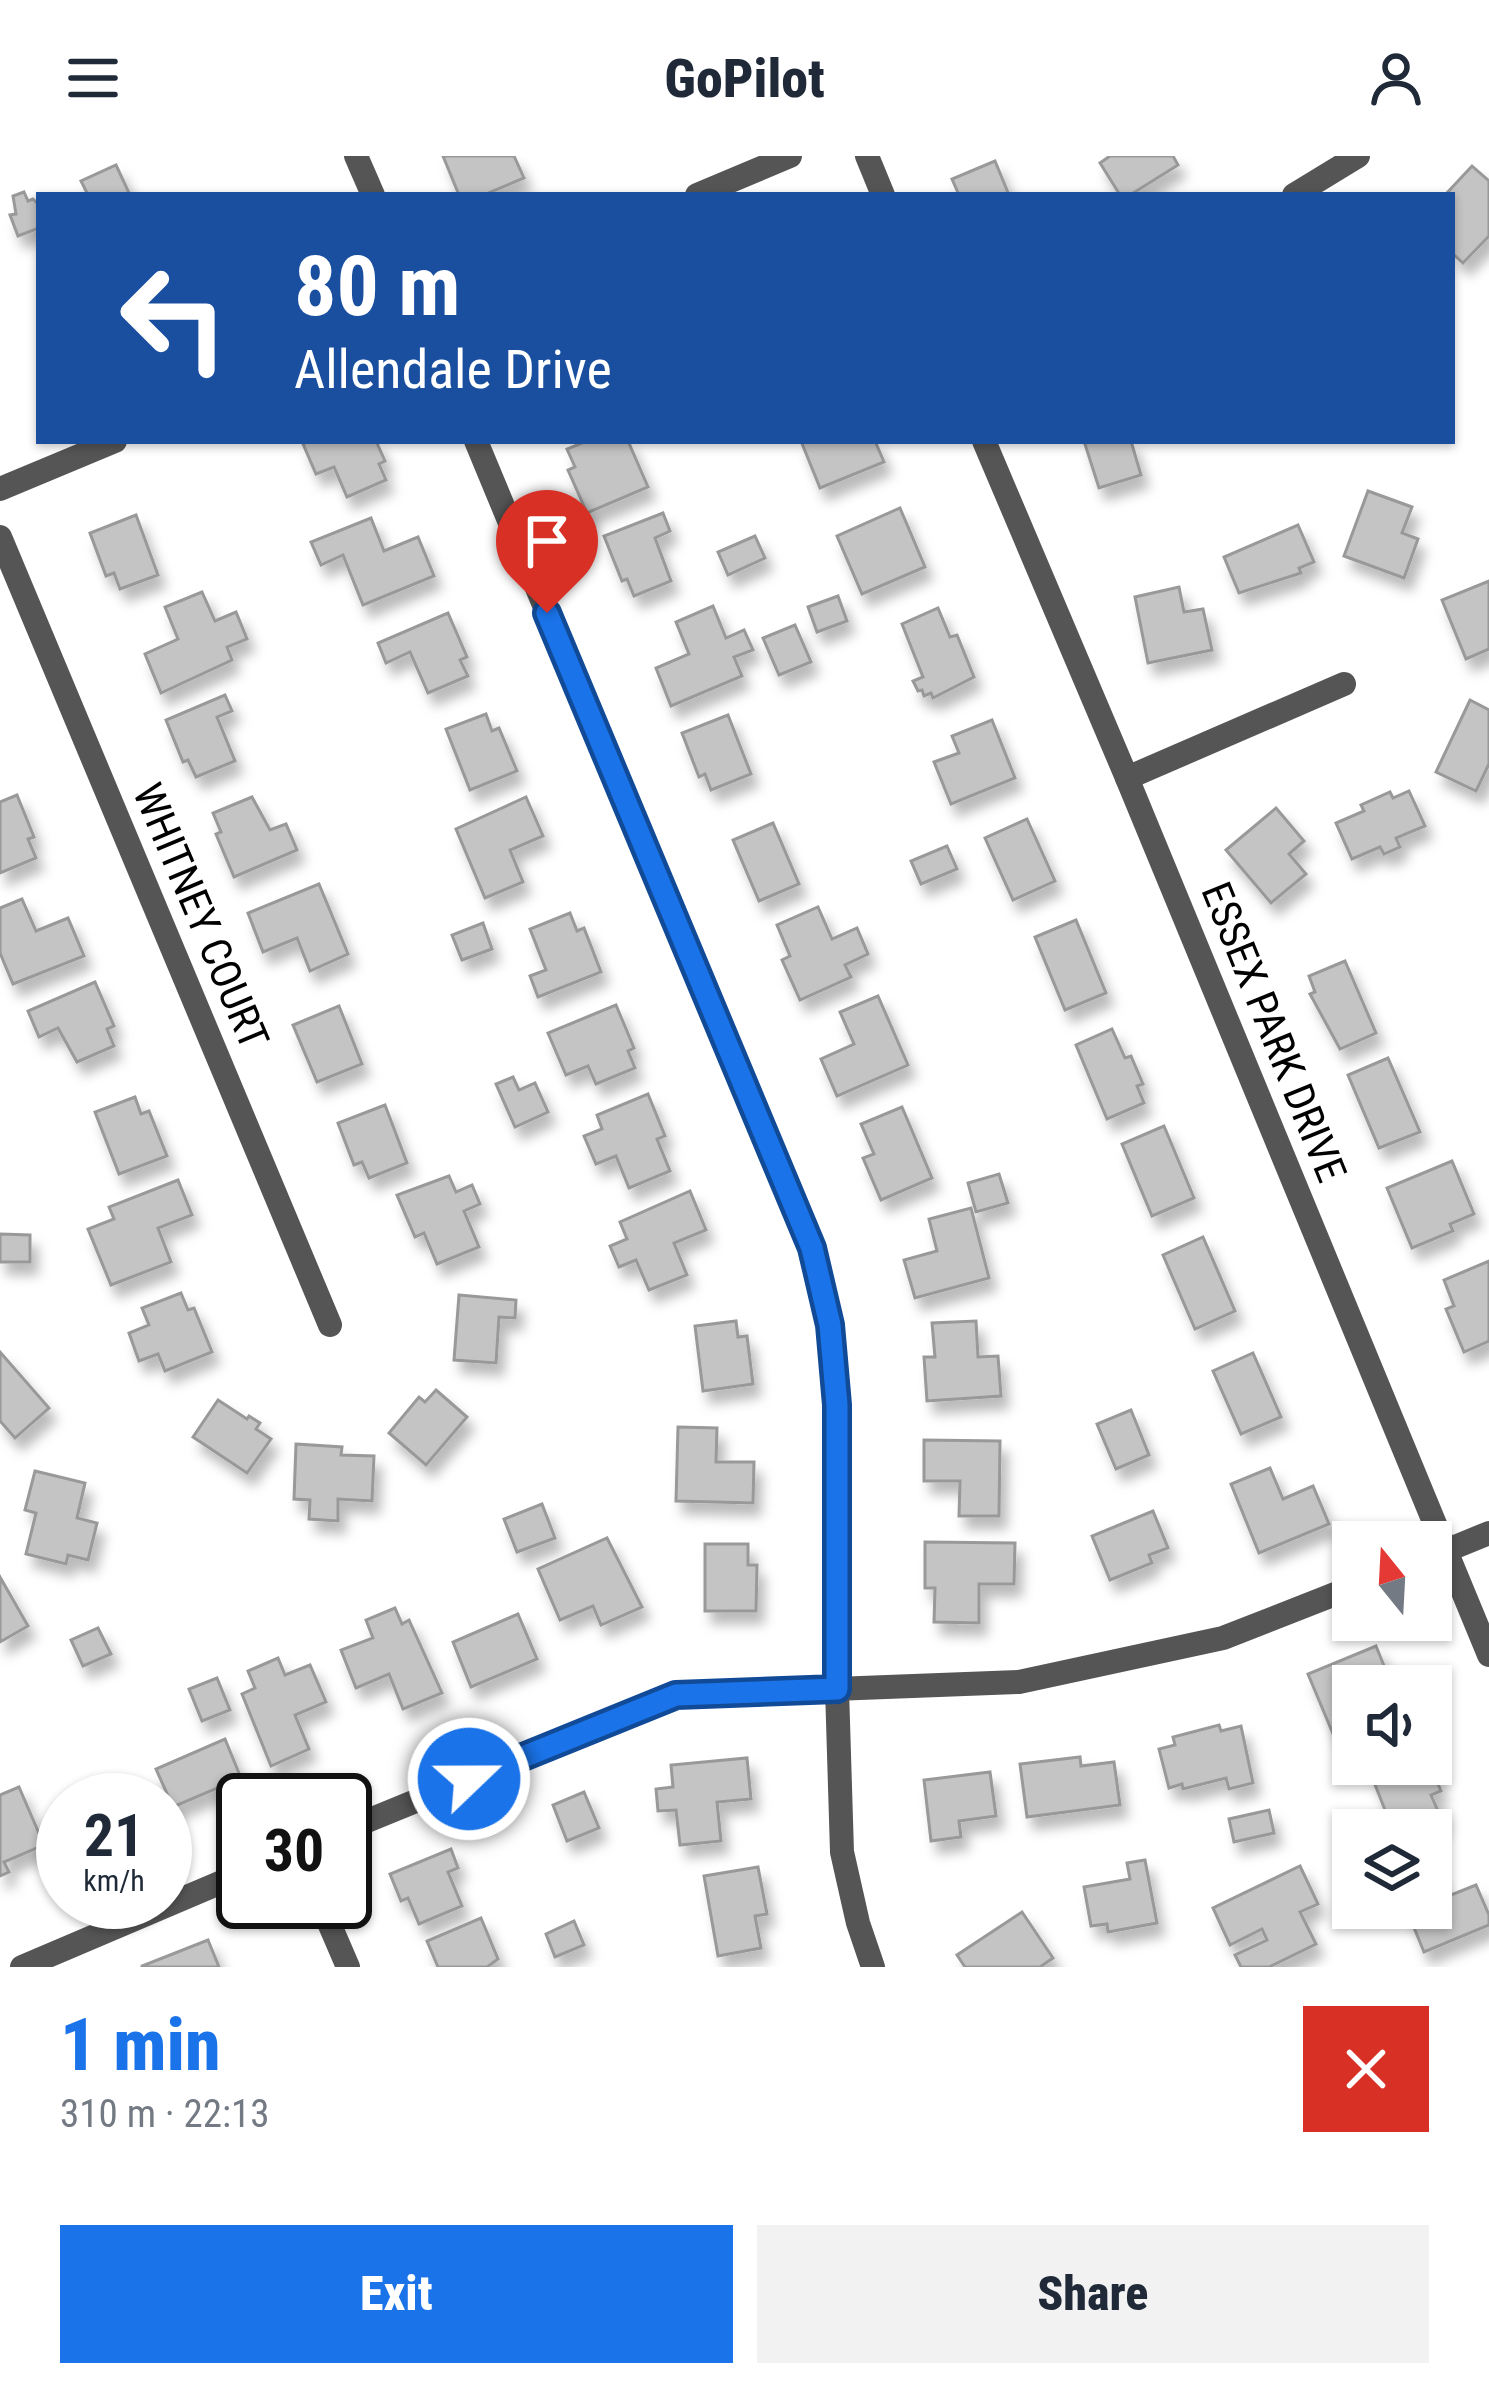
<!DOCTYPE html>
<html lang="en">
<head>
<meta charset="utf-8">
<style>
	:root { --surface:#fff; --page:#f2f2f3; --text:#1f2937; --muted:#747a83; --accent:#1a73e8 }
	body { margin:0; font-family:"Roboto Condensed",sans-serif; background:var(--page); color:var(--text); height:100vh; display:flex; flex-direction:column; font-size:45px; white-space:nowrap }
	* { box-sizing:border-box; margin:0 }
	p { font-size:39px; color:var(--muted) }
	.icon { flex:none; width:66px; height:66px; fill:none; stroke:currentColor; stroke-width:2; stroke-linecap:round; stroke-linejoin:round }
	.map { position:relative; height:1811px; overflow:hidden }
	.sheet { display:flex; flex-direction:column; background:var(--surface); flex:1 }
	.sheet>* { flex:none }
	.top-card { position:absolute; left:36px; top:36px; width:1419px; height:252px; border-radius:0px; box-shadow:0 3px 9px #0004; background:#1a4fa0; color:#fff; overflow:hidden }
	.needle { width:78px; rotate:342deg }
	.fabs { position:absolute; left:1332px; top:1365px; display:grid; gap:24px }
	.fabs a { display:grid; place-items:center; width:120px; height:120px; border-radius:0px; background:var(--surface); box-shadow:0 3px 9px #0004; font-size:60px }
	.speed { position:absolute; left:36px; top:1617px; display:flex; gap:24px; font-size:60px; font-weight:700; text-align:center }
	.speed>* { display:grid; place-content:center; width:156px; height:156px; border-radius:50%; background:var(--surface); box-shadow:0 3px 9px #0004; line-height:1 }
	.speed small { font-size:30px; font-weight:400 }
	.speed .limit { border:6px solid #111; border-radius:18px; background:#fff; color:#111 }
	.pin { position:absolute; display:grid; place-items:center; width:102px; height:102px; color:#fff; margin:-123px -51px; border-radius:50% 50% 50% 0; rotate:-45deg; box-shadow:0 0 12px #0007 }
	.pin .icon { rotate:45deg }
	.me { position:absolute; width:132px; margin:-66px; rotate:68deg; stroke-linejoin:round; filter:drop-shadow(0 0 9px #0008) }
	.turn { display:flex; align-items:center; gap:42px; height:252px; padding:0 60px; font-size:54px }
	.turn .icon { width:156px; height:156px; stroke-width:2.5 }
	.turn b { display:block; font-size:84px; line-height:102px }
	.round { display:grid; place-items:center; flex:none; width:126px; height:126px; border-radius:0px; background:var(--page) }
	.headline { display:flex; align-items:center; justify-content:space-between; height:204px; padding:0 60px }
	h1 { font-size:72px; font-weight:800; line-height:90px; color:var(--accent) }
	.primary-button { display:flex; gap:24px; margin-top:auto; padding:24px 60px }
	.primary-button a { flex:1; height:138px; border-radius:0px; background:var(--accent); color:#fff; font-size:48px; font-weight:800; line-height:138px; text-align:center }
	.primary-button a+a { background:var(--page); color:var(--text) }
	header { display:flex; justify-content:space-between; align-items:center; height:156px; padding:0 60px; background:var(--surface); font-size:54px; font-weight:800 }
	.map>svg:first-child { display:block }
</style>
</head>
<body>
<header><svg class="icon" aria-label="menu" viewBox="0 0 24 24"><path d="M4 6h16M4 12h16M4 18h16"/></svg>GoPilot<svg class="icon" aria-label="person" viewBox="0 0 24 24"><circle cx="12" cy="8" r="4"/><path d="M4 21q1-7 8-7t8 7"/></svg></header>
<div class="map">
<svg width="1489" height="1811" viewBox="0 0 1489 1811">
	<defs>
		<filter id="shadow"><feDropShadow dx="7" dy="12" stdDeviation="6" flood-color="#0004"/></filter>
	</defs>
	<rect width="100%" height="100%" fill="#fff"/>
	<g fill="#c4c4c4" stroke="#999" stroke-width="3" filter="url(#shadow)">
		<polygon points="443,0 514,0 524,22 484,39 459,39"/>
		<polygon points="1110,0 1173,0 1178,9 1130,39 1120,39 1100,7"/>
		<polygon points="995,5 1009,39 959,39 952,23"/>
		<polygon points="116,9 130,39 88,39 81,25"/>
		<polygon points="1472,10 1489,25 1489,80 1463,107 1452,97 1452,39 1445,39"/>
		<polygon points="24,36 28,45 33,43 39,49 39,72 18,80 10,59 16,58 13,40"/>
		<polygon points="309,285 376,285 385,305 379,308 386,324 347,341 334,311 316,318 303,288"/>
		<polygon points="587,285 628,285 648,331 587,357 568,314 575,311 567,293"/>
		<polygon points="801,285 875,285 884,306 820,332"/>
		<polygon points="1084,285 1131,285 1141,319 1099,332"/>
		<polygon points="1368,335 1412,351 1402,377 1418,383 1404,422 1344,400"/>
		<polygon points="900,352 925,411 862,438 837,380"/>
		<polygon points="663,357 670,375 655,382 671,425 634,440 627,423 622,425 604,380"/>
		<polygon points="136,359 158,419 120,433 114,417 106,420 90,377"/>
		<polygon points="371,362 384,395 418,381 434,420 363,449 343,399 321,409 311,386"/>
		<polygon points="1298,369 1314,406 1299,412 1301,417 1239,437 1224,401"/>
		<polygon points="755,380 765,402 728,419 718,396"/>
		<polygon points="1489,425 1489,493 1466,503 1442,444"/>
		<polygon points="1179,431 1184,456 1203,453 1212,494 1148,507 1135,441"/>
		<polygon points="202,436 215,465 236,456 247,483 227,491 232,504 161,537 145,498 178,483 165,451"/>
		<polygon points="838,440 847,465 817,476 808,451"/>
		<polygon points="713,450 726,482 744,474 753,494 734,501 742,520 671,550 656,512 689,498 676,466"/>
		<polygon points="938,452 950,481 957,479 974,521 933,542 931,537 924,540 922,534 918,535 913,525 923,521 902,468"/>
		<polygon points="448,457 467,501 460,504 468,520 428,537 410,496 386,507 378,487"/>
		<polygon points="795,469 811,506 779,519 763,482"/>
		<polygon points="225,539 232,555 217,561 235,605 196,621 188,604 183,606 166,564"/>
		<polygon points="1470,544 1489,554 1489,608 1476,635 1436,616"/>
		<polygon points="486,558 492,575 499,572 517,615 470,634 446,573"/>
		<polygon points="728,559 751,618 711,634 705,618 699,621 682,577"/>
		<polygon points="992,564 1015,622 951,648 934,606 959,597 952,580"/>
		<polygon points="1409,635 1425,670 1396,682 1400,691 1384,698 1380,691 1352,703 1336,667 1364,655 1361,649 1390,636 1393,642"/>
		<polygon points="17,639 34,681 28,683 36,702 0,717 0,646"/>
		<polygon points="252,641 270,674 286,668 297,694 234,721 216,678 221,676 213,657"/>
		<polygon points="526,641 543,680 510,694 523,726 485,742 456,673"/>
		<polygon points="1276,652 1304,685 1289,698 1306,718 1271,747 1226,694"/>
		<polygon points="1027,663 1055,725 1013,744 985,682"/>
		<polygon points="773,667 799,728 759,745 733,684"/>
		<polygon points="947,690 957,713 921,728 911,705"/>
		<polygon points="319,728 348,798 310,815 297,782 263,796 248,757"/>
		<polygon points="22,743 36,775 68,762 84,800 13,828 0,797 0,752"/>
		<polygon points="818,751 832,783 857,772 868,798 845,809 851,821 800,844 782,804 790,800 777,769"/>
		<polygon points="570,757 577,775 584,772 601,816 538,841 530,820 546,814 530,773"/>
		<polygon points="1076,764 1106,837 1065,854 1035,781"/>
		<polygon points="483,767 492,793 462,804 452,779"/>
		<polygon points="1345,805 1376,877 1340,893 1310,838 1315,836 1309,820"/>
		<polygon points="95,826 114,870 107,873 114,890 77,906 58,872 39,881 28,855"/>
		<polygon points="878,840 908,909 837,940 821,903 854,888 840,856"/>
		<polygon points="616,849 634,892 628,895 635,912 596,928 588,910 566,919 548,877"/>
		<polygon points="339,850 362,908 317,926 293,869"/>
		<polygon points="1112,873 1125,902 1131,900 1143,928 1137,930 1144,947 1107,963 1076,889"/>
		<polygon points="1388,902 1420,976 1379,992 1348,919"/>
		<polygon points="513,921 519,934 535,927 548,956 515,971 496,928"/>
		<polygon points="648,938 665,980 657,983 670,1015 629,1032 616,1000 596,1008 584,980 602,973 597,959"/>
		<polygon points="135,941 141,958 149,955 167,1000 119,1018 95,956"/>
		<polygon points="385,949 407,1007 369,1022 362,1006 354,1009 338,967"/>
		<polygon points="902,951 932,1022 881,1044 863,1002 874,998 861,968"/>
		<polygon points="1164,970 1194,1042 1152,1060 1122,988"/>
		<polygon points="1452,1005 1474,1058 1450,1068 1453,1075 1412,1092 1387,1032"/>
		<polygon points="999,1018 1008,1047 976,1056 968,1027"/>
		<polygon points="449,1020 456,1036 472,1029 480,1048 464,1055 479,1091 437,1108 424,1077 415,1081 397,1039"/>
		<polygon points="178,1024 192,1059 158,1072 171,1106 111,1129 88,1073 114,1063 109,1051"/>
		<polygon points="690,1035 706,1074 674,1087 687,1119 649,1134 636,1104 619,1111 610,1090 627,1083 620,1066"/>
		<polygon points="971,1052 989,1122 915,1142 904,1104 937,1095 929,1063"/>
		<polygon points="0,1078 30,1079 30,1106 0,1106"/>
		<polygon points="1203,1081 1235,1155 1195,1173 1163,1099"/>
		<polygon points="1489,1105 1489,1185 1464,1196 1446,1153 1454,1150 1444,1124"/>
		<polygon points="181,1137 188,1154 194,1152 212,1196 165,1215 158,1198 139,1205 129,1177 149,1169 142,1152"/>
		<polygon points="459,1139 516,1144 515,1162 499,1161 496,1207 454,1204"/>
		<polygon points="736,1165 738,1181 747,1180 753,1228 703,1235 695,1170"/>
		<polygon points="976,1165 978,1201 998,1200 1001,1240 927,1245 924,1201 935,1201 932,1167"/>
		<polygon points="0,1196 49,1252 15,1282 0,1265"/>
		<polygon points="1253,1197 1281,1261 1241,1278 1213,1215"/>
		<polygon points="436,1234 467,1261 426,1309 389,1277 419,1241 425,1246"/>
		<polygon points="218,1244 247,1263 249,1260 260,1267 256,1273 271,1283 247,1317 193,1281"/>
		<polygon points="1131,1254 1149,1299 1116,1313 1097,1268"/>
		<polygon points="678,1271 717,1272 716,1306 754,1306 753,1347 676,1345"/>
		<polygon points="924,1284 1000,1285 999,1360 959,1360 960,1325 924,1325"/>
		<polygon points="296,1288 342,1291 341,1299 374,1300 372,1345 338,1343 338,1365 309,1363 310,1344 294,1343"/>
		<polygon points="1270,1312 1283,1343 1313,1330 1329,1368 1259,1397 1231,1328"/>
		<polygon points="35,1315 85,1327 77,1362 97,1367 88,1404 68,1399 66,1408 26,1398 36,1357 25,1354"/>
		<polygon points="542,1348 555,1382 517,1396 504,1363"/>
		<polygon points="1153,1355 1168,1392 1149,1399 1152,1407 1110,1424 1092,1380"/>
		<polygon points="607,1382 642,1451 601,1469 593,1450 560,1464 538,1413"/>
		<polygon points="925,1386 1015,1387 1014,1428 979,1428 979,1467 934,1466 935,1432 925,1432"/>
		<polygon points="705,1388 748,1388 748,1409 757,1409 756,1455 705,1455"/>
		<polygon points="0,1421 28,1470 0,1486"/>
		<polygon points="395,1452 402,1468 409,1464 442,1537 403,1553 389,1518 356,1532 341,1494 373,1482 366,1464"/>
		<polygon points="518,1458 537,1503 471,1531 453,1486"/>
		<polygon points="98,1472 111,1498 83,1510 71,1484"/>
		<polygon points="1376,1490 1391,1527 1353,1530 1353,1578 1336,1585 1308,1518"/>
		<polygon points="278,1502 285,1519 310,1509 326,1546 295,1559 309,1593 271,1610 242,1538 255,1532 248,1515"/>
		<polygon points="217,1522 230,1554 202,1565 189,1533"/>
		<polygon points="1219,1569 1221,1575 1241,1570 1253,1627 1229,1633 1226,1622 1183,1633 1182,1628 1169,1632 1159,1593 1175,1589 1173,1581"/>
		<polygon points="225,1583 241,1622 173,1651 156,1613"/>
		<polygon points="1080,1601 1081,1610 1114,1606 1120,1649 1027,1661 1020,1608"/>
		<polygon points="747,1602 751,1643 717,1646 721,1685 680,1689 676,1654 658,1655 656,1633 673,1631 671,1609"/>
		<polygon points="1389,1608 1429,1608 1441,1635 1431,1639 1442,1664 1419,1674 1393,1674 1370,1616"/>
		<polygon points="990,1616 996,1660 959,1665 961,1681 931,1685 924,1624"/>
		<polygon points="130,1622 139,1644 77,1644"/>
		<polygon points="19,1631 44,1689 4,1706 9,1716 0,1720 0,1639"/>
		<polygon points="584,1636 599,1672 567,1685 553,1649"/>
		<polygon points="1269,1654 1274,1677 1234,1686 1229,1663"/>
		<polygon points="451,1693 458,1712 448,1716 462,1750 419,1768 408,1742 401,1745 390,1718"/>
		<polygon points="1145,1704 1157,1767 1108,1776 1107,1768 1091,1770 1084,1731 1130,1723 1127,1707"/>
		<polygon points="1300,1710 1318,1748 1300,1756 1316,1788 1269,1811 1241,1811 1235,1799 1267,1784 1262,1773 1230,1789 1213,1752"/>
		<polygon points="758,1711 767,1758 755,1760 761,1792 718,1800 704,1720"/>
		<polygon points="1434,1712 1446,1741 1476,1729 1489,1759 1489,1769 1424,1796 1406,1752 1431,1752"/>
		<polygon points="1022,1756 1053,1802 1040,1811 965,1811 957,1799"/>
		<polygon points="481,1762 498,1803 487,1811 438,1811 427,1785"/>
		<polygon points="574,1765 584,1789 555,1801 546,1778"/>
		<polygon points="208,1784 219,1811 142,1811 142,1810"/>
	</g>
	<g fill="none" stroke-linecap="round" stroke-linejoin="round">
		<g stroke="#555" stroke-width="24">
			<polyline points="356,0 373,39"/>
			<polyline points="867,0 883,39"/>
			<polyline points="697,39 790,0"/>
			<polyline points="1294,39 1358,0"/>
			<polyline points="476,285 811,1092 830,1169 837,1249 837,1533 842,1696 858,1767 873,1811"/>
			<polyline points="984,285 1127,622 1489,1499"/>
			<polyline points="0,333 115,285"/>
			<polyline points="0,381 330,1169"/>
			<polyline points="1127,622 1344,528"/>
			<polyline points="1433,1400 1489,1377"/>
			<polyline points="345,1674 675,1539 1019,1526 1223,1482 1353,1431"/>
			<polyline points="320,1746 348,1811"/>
			<polyline points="22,1811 243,1717"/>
		</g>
	</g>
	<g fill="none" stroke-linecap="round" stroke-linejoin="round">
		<g stroke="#114b97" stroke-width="30">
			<polyline id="route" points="469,1623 676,1539 837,1533 837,1249 830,1169 812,1092 547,457"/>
		</g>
		<use href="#route" stroke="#1a73e8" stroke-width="21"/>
	</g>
	<g text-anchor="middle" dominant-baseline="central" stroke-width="9" stroke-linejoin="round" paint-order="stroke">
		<g font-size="42" fill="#000" stroke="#fff">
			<text transform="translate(201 760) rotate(67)">WHITNEY COURT</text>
			<text transform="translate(1274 876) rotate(68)">ESSEX PARK DRIVE</text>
		</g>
	</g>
</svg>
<div class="fabs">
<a><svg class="needle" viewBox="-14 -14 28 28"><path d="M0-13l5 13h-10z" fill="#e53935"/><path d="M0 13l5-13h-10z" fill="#747a83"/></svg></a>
<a><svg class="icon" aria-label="sound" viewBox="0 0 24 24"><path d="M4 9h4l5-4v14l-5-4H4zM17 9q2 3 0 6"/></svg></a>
<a><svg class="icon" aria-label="layers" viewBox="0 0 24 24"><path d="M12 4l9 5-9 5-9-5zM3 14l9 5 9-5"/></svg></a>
</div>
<div class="speed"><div>21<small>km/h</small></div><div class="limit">30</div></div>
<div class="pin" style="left:547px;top:457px;background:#d93025"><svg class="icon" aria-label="arrive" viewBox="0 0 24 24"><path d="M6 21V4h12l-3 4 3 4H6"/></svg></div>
<svg class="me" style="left:469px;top:1623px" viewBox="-20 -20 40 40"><circle r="17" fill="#1a73e8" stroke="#fff" stroke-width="3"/><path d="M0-11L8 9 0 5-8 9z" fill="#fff"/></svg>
<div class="top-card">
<div class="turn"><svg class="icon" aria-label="left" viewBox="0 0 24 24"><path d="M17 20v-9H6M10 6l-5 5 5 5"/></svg><div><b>80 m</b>Allendale Drive</div></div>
</div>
</div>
<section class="sheet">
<div class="headline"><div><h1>1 min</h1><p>310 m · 22:13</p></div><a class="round" style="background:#d93025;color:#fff"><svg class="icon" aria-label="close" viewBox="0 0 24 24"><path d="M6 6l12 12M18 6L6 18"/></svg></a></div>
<div class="primary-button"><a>Exit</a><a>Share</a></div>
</section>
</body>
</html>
